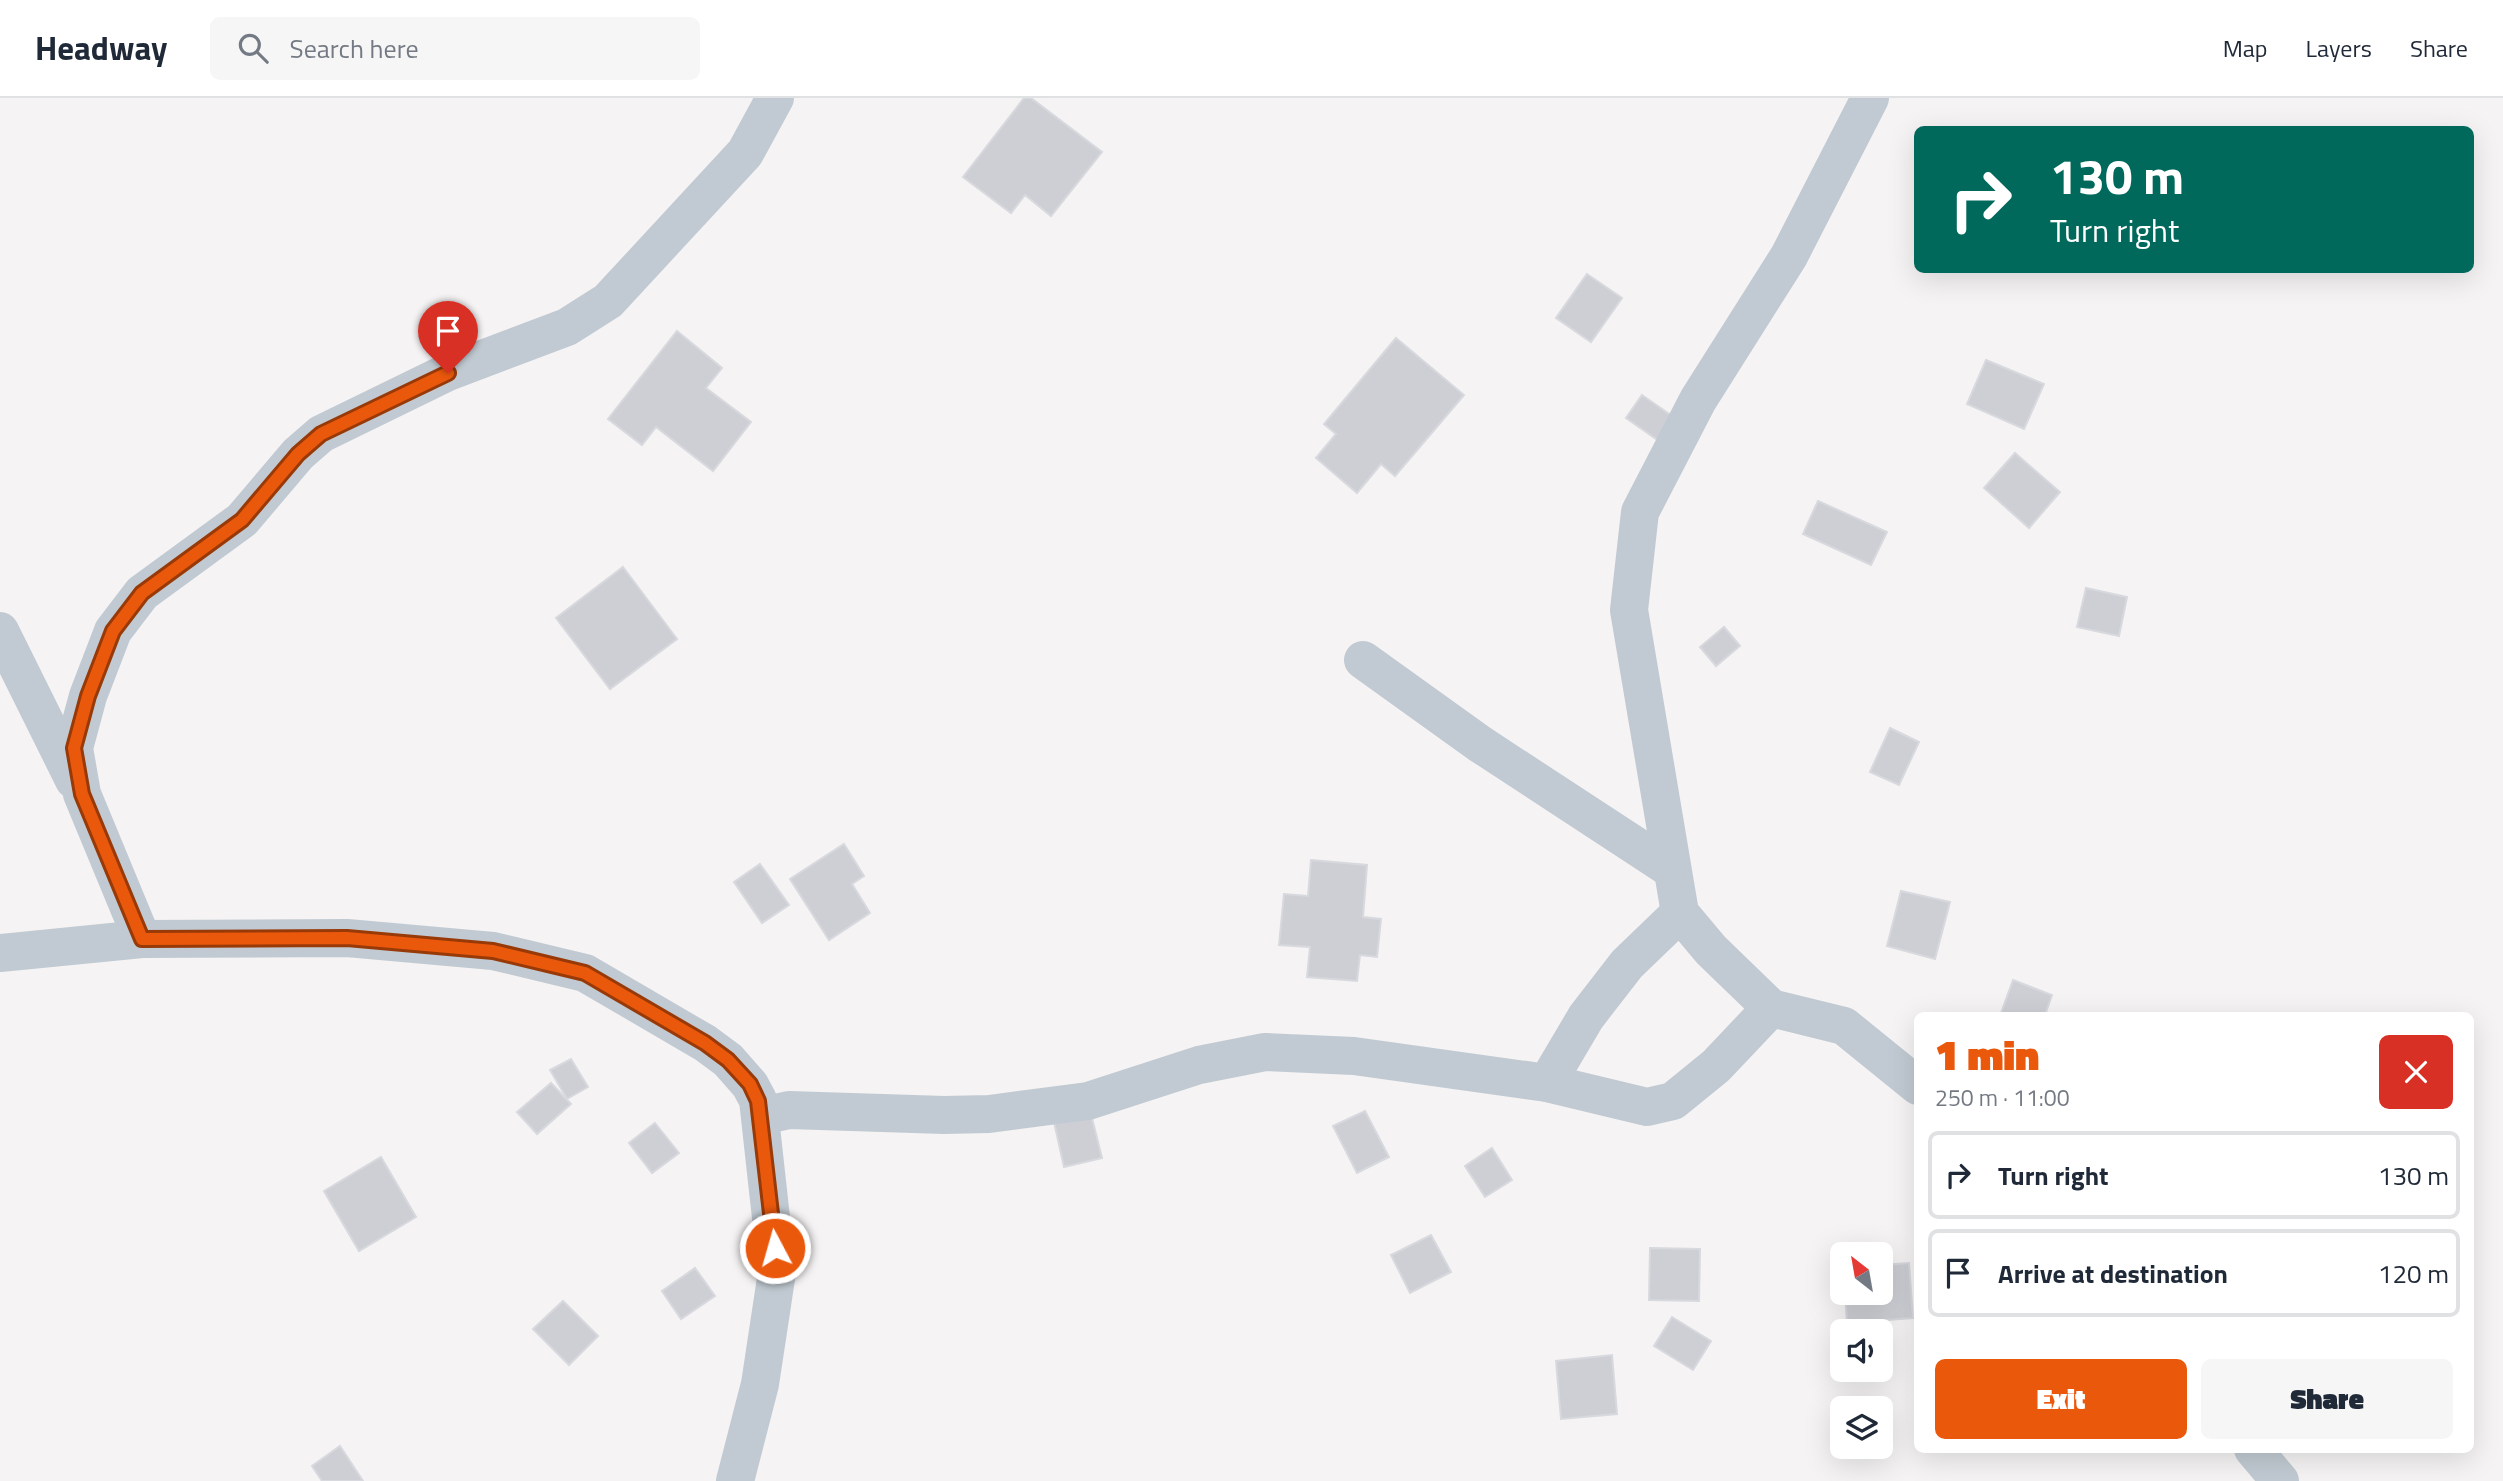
<!DOCTYPE html>
<html lang="en">
<head>
<meta charset="utf-8">
<style>
	:root { --surface:#fff; --page:#f6f6f7; --text:#1f2937; --muted:#747a83; --line:#e0e1e3; --accent:#ea580c }
	body { margin:0; font-family:"Titillium Web",sans-serif; background:var(--page); color:var(--text); height:100vh; display:flex; flex-direction:column; font-size:26px; white-space:nowrap }
	* { box-sizing:border-box; margin:0 }
	p { font-size:23px; color:var(--muted) }
	.icon { flex:none; width:38px; height:38px; fill:none; stroke:currentColor; stroke-width:2; stroke-linecap:round; stroke-linejoin:round }
	.map { position:relative; flex:1; overflow:hidden }
	.panel { position:absolute; left:1914px; top:914px; width:560px; height:441px; display:flex; flex-direction:column; background:var(--surface); border-radius:10px; box-shadow:0 7px 28px #0002 }
	.panel>* { flex:none }
	.top-card { position:absolute; left:1914px; top:28px; width:560px; height:147px; border-radius:10px; box-shadow:0 7px 28px #0002; background:#00695c; color:#fff; overflow:hidden }
	.needle { width:46px; rotate:329deg }
	.tools { position:absolute; left:1830px; top:1144px; display:grid; gap:14px }
	.tools a { display:grid; place-items:center; width:63px; height:63px; border-radius:10px; background:var(--surface); box-shadow:0 7px 28px #0002; font-size:35px }
	.pin { position:absolute; display:grid; place-items:center; width:60px; height:60px; color:#fff; margin:-72px -30px; border-radius:50% 50% 50% 0; rotate:-45deg; box-shadow:0 0 7px #0007 }
	.pin .icon { rotate:45deg }
	.me { position:absolute; width:77px; margin:-38px; rotate:354deg; stroke-linejoin:round; filter:drop-shadow(0 0 5px #0008) }
	.turn { display:flex; align-items:center; gap:24px; height:147px; padding:0 21px; font-size:32px }
	.turn .icon { width:91px; height:91px; stroke-width:2.5 }
	.turn b { display:block; font-size:49px; line-height:60px }
	.round { display:grid; place-items:center; flex:none; width:74px; height:74px; border-radius:10px; background:var(--page) }
	.headline { display:flex; align-items:center; justify-content:space-between; height:119px; padding:0 21px }
	h1 { font-size:42px; font-weight:800; line-height:52px; color:var(--accent) }
	.action { display:flex; gap:14px; margin-top:auto; padding:14px 21px }
	.action a { flex:1; height:80px; border-radius:10px; background:var(--accent); color:#fff; font-size:28px; font-weight:800; line-height:80px; text-align:center }
	.action a+a { background:var(--page); color:var(--text) }
	ul { padding:0; list-style:none }
	li { display:flex; align-items:center; gap:21px; height:88px; margin:0 14px 10px; padding:0 7px; border:4px solid var(--line); border-radius:10px }
	li div { flex:1 }
	li b { display:block; font-size:26px }
	li em { font-style:normal }
	header { display:flex; align-items:center; gap:42px; box-sizing:border-box; height:98px; padding:0 35px; background:var(--surface); border-bottom:2px solid var(--line) }
	header strong { font-size:33px }
	nav { display:flex; gap:38px; margin-inline-start:auto; font-size:24px }
	.search { width:490px; height:63px; background:var(--page); display:flex; align-items:center; gap:18px; box-sizing:border-box; padding:0 24px; border-radius:10px; color:var(--muted); font-size:26px }
	.map>svg:first-child { display:block }
</style>
</head>
<body>
<header>
<strong>Headway</strong>
<div class="search"><svg class="icon" aria-label="search" viewBox="0 0 24 24"><circle cx="10" cy="10" r="6"/><path d="M15 15l6 6"/></svg>Search here</div>
<nav><a>Map</a><a>Layers</a><a>Share</a></nav>
</header>
<div class="map">
<svg width="2503" height="1383" viewBox="0 0 2503 1383">
	<rect width="100%" height="100%" fill="#f5f3f3"/>
	<g fill="#cdcfd5" stroke="#d7d9de" stroke-width="2">
		<polygon points="1024,0 1031,0 1102,54 1051,118 1025,97 1011,115 963,79"/>
		<polygon points="1587,176 1622,200 1591,244 1556,220"/>
		<polygon points="677,233 722,270 706,290 751,324 713,373 656,329 642,347 608,321"/>
		<polygon points="1396,240 1464,297 1395,378 1381,366 1357,395 1316,360 1336,336 1324,326"/>
		<polygon points="1986,262 2044,286 2024,331 1967,306"/>
		<polygon points="1642,297 1675,320 1659,343 1626,320"/>
		<polygon points="2015,355 2060,394 2029,430 1984,390"/>
		<polygon points="1818,403 1887,434 1871,467 1803,436"/>
		<polygon points="623,469 677,541 610,591 556,520"/>
		<polygon points="2086,490 2127,499 2119,538 2077,529"/>
		<polygon points="1724,529 1740,548 1716,568 1700,549"/>
		<polygon points="1890,630 1919,644 1899,687 1870,674"/>
		<polygon points="844,746 864,778 852,786 870,815 829,842 790,781"/>
		<polygon points="1311,762 1367,767 1363,819 1381,821 1377,859 1360,857 1357,883 1307,879 1310,849 1279,847 1284,796 1308,798"/>
		<polygon points="760,766 789,807 762,825 734,784"/>
		<polygon points="1901,793 1950,804 1935,861 1887,848"/>
		<polygon points="2013,882 2052,897 2045,917 2001,915"/>
		<polygon points="571,961 588,989 567,1001 550,972"/>
		<polygon points="551,985 571,1006 537,1036 517,1014"/>
		<polygon points="1365,1013 1389,1059 1357,1075 1333,1028"/>
		<polygon points="1091,1016 1102,1060 1064,1069 1054,1024"/>
		<polygon points="655,1025 679,1055 652,1075 629,1045"/>
		<polygon points="1492,1050 1512,1082 1485,1099 1465,1068"/>
		<polygon points="381,1059 416,1119 359,1153 324,1093"/>
		<polygon points="1431,1137 1451,1174 1410,1195 1391,1157"/>
		<polygon points="1650,1150 1700,1151 1699,1203 1649,1202"/>
		<polygon points="1909,1165 1913,1220 1847,1225 1845,1195 1881,1195 1881,1167"/>
		<polygon points="695,1170 715,1198 681,1221 662,1193"/>
		<polygon points="563,1203 598,1238 569,1267 533,1231"/>
		<polygon points="1672,1219 1711,1243 1693,1272 1654,1248"/>
		<polygon points="1612,1257 1617,1316 1561,1321 1556,1263"/>
		<polygon points="340,1348 363,1383 322,1383 312,1368"/>
	</g>
	<g fill="none" stroke-linecap="round" stroke-linejoin="round">
		<g stroke="#c1cad2" stroke-width="38">
			<polyline points="1870,0 1789,158 1698,302 1640,414 1629,512 1680,815 1711,852 1771,910 1844,928 1918,988"/>
			<polyline points="0,533 74,682"/>
			<polyline points="1363,562 1480,646 1671,771"/>
			<polyline points="142,841 82,696 74,650 88,598 113,533 142,495 242,422 298,356 321,336 448,274 567,229 608,203 745,55 775,0"/>
			<polyline points="0,855 142,841 347,840 493,853 585,875 705,945 728,962 750,987 758,1002 777,1174 760,1286 735,1383"/>
			<polyline points="1547,985 1586,919 1627,866 1680,815"/>
			<polyline points="762,1018 789,1012 944,1017 989,1016 1088,1003 1199,967 1265,954 1354,958 1547,985 1647,1009 1673,1003 1716,968 1771,910"/>
			<polyline points="2253,1351 2280,1383"/>
		</g>
	</g>
	<g fill="none" stroke-linecap="round" stroke-linejoin="round">
		<g stroke="#983908" stroke-width="18">
			<polyline id="route" points="448,275 321,336 298,356 242,422 142,495 113,533 88,598 74,650 82,696 142,841 347,840 493,853 585,875 705,945 728,962 750,986 758,1003 775,1150"/>
		</g>
		<use href="#route" stroke="#ea580c" stroke-width="12"/>
	</g>
</svg>
<div class="tools">
<a><svg class="needle" viewBox="-14 -14 28 28"><path d="M0-13l5 13h-10z" fill="#e53935"/><path d="M0 13l5-13h-10z" fill="#747a83"/></svg></a>
<a><svg class="icon" aria-label="sound" viewBox="0 0 24 24"><path d="M4 9h4l5-4v14l-5-4H4zM17 9q2 3 0 6"/></svg></a>
<a><svg class="icon" aria-label="layers" viewBox="0 0 24 24"><path d="M12 4l9 5-9 5-9-5zM3 14l9 5 9-5"/></svg></a>
</div>
<div class="pin" style="left:448px;top:275px;background:#d93025"><svg class="icon" aria-label="arrive" viewBox="0 0 24 24"><path d="M6 21V4h12l-3 4 3 4H6"/></svg></div>
<svg class="me" style="left:775px;top:1150px" viewBox="-20 -20 40 40"><circle r="17" fill="#ea580c" stroke="#fff" stroke-width="3"/><path d="M0-11L8 9 0 5-8 9z" fill="#fff"/></svg>
<div class="top-card">
<div class="turn"><svg class="icon" aria-label="right" viewBox="0 0 24 24"><path d="M7 20v-9h11M14 6l5 5-5 5"/></svg><div><b>130 m</b>Turn right</div></div>
</div>
<section class="panel">
<div class="headline"><div><h1>1 min</h1><p>250 m · 11:00</p></div><a class="round" style="background:#d93025;color:#fff"><svg class="icon" aria-label="close" viewBox="0 0 24 24"><path d="M6 6l12 12M18 6L6 18"/></svg></a></div>
<ul>
<li><svg class="icon" aria-label="right" viewBox="0 0 24 24"><path d="M7 20v-9h11M14 6l5 5-5 5"/></svg><div><b>Turn right</b></div><em>130 m</em></li>
<li><svg class="icon" aria-label="arrive" viewBox="0 0 24 24"><path d="M6 21V4h12l-3 4 3 4H6"/></svg><div><b>Arrive at destination</b></div><em>120 m</em></li>
</ul>
<div class="action"><a>Exit</a><a>Share</a></div>
</section>
</div>
</body>
</html>
